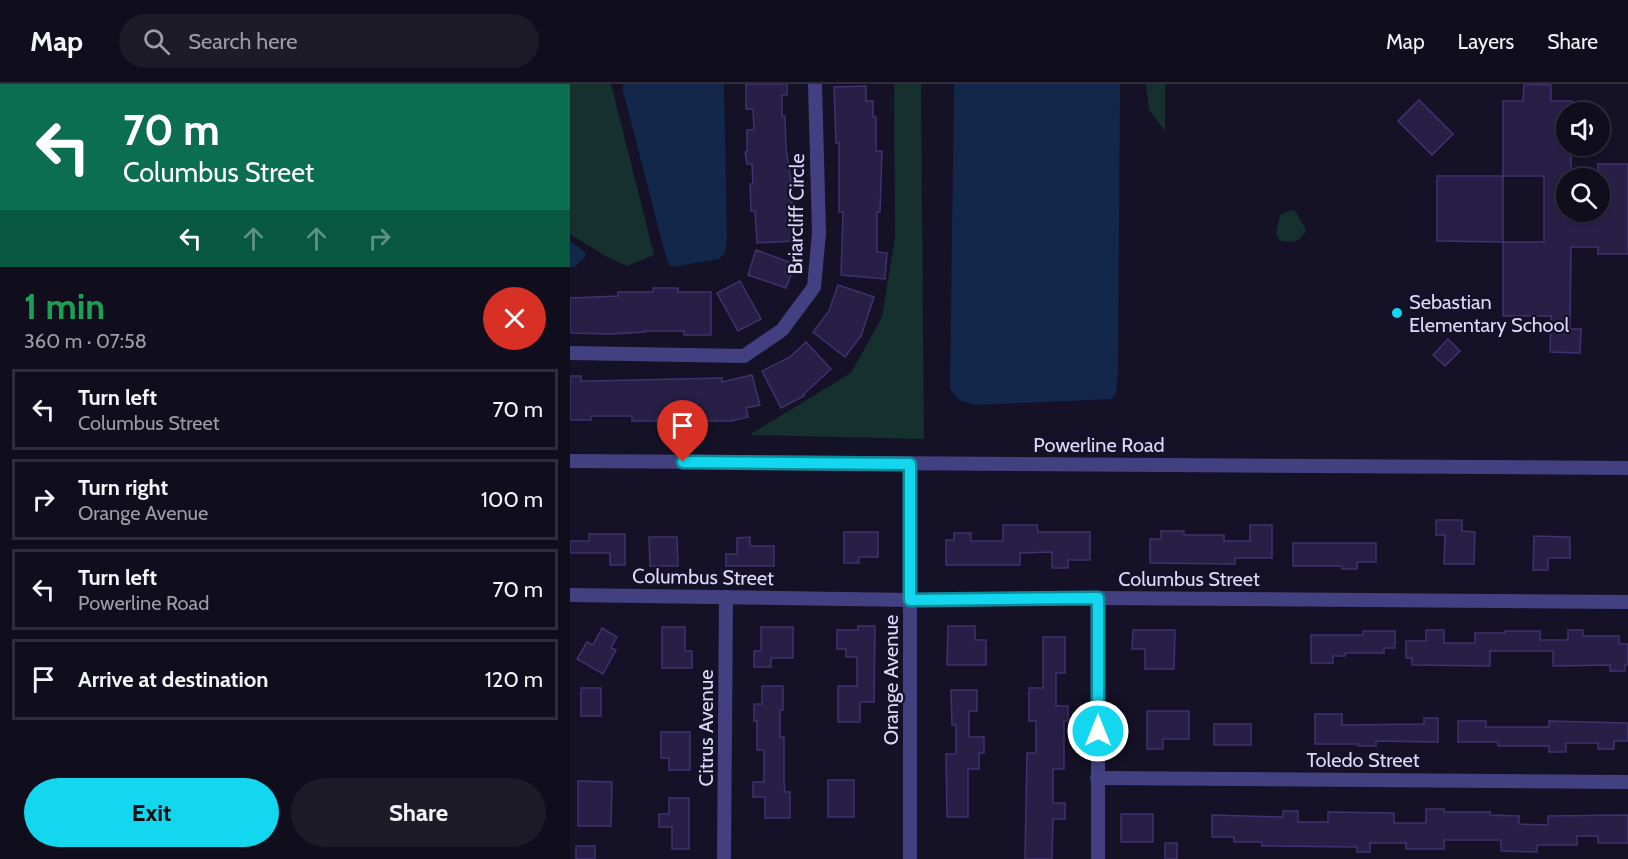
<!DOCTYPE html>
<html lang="en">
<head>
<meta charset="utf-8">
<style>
	:root { --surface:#100d1c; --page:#1e1b29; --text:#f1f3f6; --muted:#9c9ca3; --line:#302d3b; --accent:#13d7ee }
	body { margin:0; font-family:Cabin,sans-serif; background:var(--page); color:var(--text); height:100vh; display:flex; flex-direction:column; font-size:22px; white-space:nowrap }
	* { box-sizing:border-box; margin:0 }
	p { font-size:20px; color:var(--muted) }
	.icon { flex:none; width:33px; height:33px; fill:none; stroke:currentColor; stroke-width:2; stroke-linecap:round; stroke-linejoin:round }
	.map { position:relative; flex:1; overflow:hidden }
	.sheet { display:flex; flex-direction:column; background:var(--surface); width:570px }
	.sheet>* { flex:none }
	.guide { background:#0b6e4f; color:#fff; overflow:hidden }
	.buttons { position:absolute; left:986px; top:18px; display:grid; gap:12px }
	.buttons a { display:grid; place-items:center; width:54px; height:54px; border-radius:50%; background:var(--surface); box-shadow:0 2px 4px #0004,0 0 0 2px var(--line); font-size:30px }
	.pin { position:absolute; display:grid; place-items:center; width:51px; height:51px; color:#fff; margin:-62px -26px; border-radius:50% 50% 50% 0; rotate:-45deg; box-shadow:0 0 6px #0007 }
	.pin .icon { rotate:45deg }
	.me { position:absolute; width:66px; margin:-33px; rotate:0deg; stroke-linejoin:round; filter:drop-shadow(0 0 4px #0008) }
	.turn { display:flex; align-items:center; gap:21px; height:126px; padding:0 24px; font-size:27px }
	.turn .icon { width:78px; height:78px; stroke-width:2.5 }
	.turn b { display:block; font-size:42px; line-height:51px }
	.lanes { display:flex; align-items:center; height:57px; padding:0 24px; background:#0003; justify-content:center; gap:30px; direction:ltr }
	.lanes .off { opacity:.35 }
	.round { display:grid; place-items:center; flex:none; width:63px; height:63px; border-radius:32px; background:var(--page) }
	.summary { display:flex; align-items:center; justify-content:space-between; height:102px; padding:0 24px }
	h1 { font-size:36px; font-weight:700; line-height:45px; color:#1e9e55 }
	.button { display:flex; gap:12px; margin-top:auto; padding:12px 24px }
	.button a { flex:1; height:69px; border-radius:36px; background:var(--accent); color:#111; font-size:24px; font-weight:700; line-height:69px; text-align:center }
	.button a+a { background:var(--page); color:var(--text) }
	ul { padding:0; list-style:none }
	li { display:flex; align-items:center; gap:18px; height:81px; margin:0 12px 9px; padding:0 12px; border:3px solid var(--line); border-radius:0px }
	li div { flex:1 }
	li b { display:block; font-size:22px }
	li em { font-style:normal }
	header { display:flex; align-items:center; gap:36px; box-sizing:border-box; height:84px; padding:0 30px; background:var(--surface); border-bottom:2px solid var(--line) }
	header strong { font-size:28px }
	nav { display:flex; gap:33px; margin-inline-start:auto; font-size:21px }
	.search { width:420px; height:54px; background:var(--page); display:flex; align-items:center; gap:15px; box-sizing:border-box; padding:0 21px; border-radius:33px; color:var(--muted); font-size:22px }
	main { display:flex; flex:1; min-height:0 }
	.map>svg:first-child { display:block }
</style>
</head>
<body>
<header>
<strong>Map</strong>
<div class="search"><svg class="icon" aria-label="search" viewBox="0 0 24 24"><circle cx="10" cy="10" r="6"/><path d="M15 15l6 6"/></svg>Search here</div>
<nav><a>Map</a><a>Layers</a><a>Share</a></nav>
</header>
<main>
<section class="sheet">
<div class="guide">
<div class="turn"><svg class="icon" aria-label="left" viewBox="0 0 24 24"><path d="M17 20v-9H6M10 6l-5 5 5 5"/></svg><div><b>70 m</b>Columbus Street</div></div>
<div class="lanes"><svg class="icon" aria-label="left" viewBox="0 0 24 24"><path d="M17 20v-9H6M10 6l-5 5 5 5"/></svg><svg class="icon off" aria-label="ahead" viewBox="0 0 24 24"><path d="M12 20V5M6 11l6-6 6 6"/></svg><svg class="icon off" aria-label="ahead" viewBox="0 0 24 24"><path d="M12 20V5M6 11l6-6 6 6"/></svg><svg class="icon off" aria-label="right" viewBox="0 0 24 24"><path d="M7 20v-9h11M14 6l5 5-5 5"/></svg></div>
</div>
<div class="summary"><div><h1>1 min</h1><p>360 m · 07:58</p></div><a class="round" style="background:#d93025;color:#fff"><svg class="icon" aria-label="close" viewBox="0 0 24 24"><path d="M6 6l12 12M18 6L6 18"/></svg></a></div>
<ul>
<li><svg class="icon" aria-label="left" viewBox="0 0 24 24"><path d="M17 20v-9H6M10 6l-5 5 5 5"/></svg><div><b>Turn left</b><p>Columbus Street</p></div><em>70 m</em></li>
<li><svg class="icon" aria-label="right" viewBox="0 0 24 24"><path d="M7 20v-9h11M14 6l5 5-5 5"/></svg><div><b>Turn right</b><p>Orange Avenue</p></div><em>100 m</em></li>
<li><svg class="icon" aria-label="left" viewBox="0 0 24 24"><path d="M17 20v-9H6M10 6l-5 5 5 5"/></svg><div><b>Turn left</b><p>Powerline Road</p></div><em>70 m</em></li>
<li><svg class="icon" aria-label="arrive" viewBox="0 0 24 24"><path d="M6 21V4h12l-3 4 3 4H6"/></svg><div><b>Arrive at destination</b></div><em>120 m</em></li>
</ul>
<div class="button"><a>Exit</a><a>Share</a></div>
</section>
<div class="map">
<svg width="1058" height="775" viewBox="0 0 1058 775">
	<rect width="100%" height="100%" fill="#151126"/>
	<g fill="#15302f">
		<polygon points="0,0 41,0 84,171 57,182 37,173 0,150"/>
		<polygon points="324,0 351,0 354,355 179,351 281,289 312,233 325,153"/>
		<polygon points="576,0 595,0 595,47 579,26"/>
		<path d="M 721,126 L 726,128 L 736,146 C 730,158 723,159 710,157 L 706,149 L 710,131 Z"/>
	</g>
	<g fill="#122749">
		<polygon points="53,0 154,0 157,157 155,169 149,175 102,183 97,177 53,7"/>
		<polygon points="384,0 550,0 548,286 546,310 541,315 404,321 389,316 380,305"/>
		<polygon points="0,157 15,168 16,172 5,183 0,183"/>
	</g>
	<g fill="#271f46" stroke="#3f3270" stroke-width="1.5">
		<polygon points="176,0 217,0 217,11 212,11 212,32 215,32 216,64 221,97 224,157 187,159 185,127 181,127 180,100 183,100 182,80 177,80 175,68 177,68 177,46 184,46 183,25 176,25"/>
		<polygon points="954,0 981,1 981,17 1002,17 1002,28 996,28 996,62 1001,62 1001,94 996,94 996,128 1029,128 1028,80 1058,80 1058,170 1028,170 1028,163 1001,163 1000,245 1011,245 1010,269 980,268 981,232 933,232 933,158 974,158 974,92 933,92 933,17 953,17"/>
		<polygon points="296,2 296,17 303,17 303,33 306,33 306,67 312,67 310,128 307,128 307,168 317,169 315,195 271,191 273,128 269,128 269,59 266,59 264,3"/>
		<polygon points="849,16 883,50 862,71 828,37"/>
		<polygon points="867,92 933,92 933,158 867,157"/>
		<polygon points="186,166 219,178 215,189 221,191 216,204 178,191"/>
		<polygon points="170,197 191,235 168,247 147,209"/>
		<polygon points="268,201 304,213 291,252 275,273 243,248 259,227"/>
		<polygon points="83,204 108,204 108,208 141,208 141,251 114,251 114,247 75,247 75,248 41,250 0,249 0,214 48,212 48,208 83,208"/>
		<polygon points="878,255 890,267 875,282 863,271"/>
		<polygon points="236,258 261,285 233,311 234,312 211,324 192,287 220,273"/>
		<polygon points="182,291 190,321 176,324 178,333 161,337 127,337 127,334 87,334 87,337 62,337 62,332 21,332 21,336 0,336 0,292 11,292 11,297 21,297 152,294 152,298"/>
		<polygon points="866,436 892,436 892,447 905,448 904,480 874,480 875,451 866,451"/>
		<polygon points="433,441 467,441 468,448 520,448 520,476 498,476 498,484 482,484 482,468 450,469 450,481 376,481 376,456 384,456 384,449 401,449 401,457 433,457"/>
		<polygon points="680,441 702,441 702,474 665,474 665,480 580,479 580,455 591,455 591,447 614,447 614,451 654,451 654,457 680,457"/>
		<polygon points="274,448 308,448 308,473 289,473 289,479 274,479"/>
		<polygon points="19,450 55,450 55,481 40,481 40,469 0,469 0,457 19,457"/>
		<polygon points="964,452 1000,453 1000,474 978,474 978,486 963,486"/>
		<polygon points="79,453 107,453 108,482 80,482"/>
		<polygon points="180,453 180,462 204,462 204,482 156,482 156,470 167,470 167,454"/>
		<polygon points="723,459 806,459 806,478 787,478 787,485 772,485 772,482 723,482"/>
		<polygon points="288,542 305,542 304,618 290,618 290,638 268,638 268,602 287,602 287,573 276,573 276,565 267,565 267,546 288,546"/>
		<polygon points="378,542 405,542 405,556 416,556 416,581 377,581"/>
		<polygon points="92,543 115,543 115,567 122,567 122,584 92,584"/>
		<polygon points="191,543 223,543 223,574 201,574 201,583 184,583 184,567 191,567"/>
		<polygon points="32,544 47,553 41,564 46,566 33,590 7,575 17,558 23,561"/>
		<polygon points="563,546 605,546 604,585 575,585 575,565 562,565"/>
		<polygon points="856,546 874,546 874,559 905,559 905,549 935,549 935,547 970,547 970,556 998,556 998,546 1013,546 1013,552 1049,552 1049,560 1058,560 1058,581 1055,581 1055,587 1040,587 1040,581 983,582 983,567 920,567 920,582 842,581 842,574 836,574 836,557 856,557"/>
		<polygon points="793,547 825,547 825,564 814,564 814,569 775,569 775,572 763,572 763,579 741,579 741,551 793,551"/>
		<polygon points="473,553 495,553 495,589 486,589 486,622 498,622 498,637 494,637 494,685 483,685 483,719 495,719 495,735 483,735 482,775 455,775 457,669 466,669 466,637 459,637 459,604 473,604"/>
		<polygon points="192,602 213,602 213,626 210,626 210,653 214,653 214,698 215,708 220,708 220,734 195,734 195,713 183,713 183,698 194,698 194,666 187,666 187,637 184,637 184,620 192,620"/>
		<rect x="11" y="604" width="20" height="28"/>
		<polygon points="381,606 407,606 407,627 399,627 399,653 414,653 414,669 409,669 409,685 398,685 398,733 377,733 376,670 386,670 386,641 382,641"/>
		<polygon points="577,627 619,627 619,655 593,655 593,665 577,665"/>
		<polygon points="745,630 772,630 772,641 854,640 854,634 868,634 868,658 806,657 806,662 788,662 788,660 745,660"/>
		<polygon points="888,637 916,637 916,643 979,643 979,637 1058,639 1058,657 1044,657 1044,665 1028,665 1028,659 996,659 996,668 979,668 979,662 928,662 928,658 888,658"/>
		<rect x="644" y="640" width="37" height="21"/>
		<polygon points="91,648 120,648 120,686 99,686 99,674 91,674"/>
		<rect x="258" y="696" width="26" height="37"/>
		<polygon points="8,697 42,698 41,742 8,742"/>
		<polygon points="99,714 119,714 119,765 102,765 102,743 89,743 89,730 99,730"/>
		<polygon points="856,725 874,725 874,728 920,728 920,731 949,732 949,740 978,741 978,732 1058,731 1058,759 1028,759 1028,752 1007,752 1007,761 967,761 967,768 931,767 931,756 874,756 874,765 836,765 836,759 800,759 800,768 787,768 787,763 692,762 692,758 664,758 664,753 642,753 642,731 713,733 713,727 728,727 728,738 758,738 758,728 824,729 824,739 856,739"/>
		<rect x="551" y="730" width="32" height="28"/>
		<rect x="595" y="759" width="12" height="16"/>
		<rect x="6" y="762" width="19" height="13"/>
	</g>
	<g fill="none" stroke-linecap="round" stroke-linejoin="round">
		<g stroke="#434082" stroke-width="14">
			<polyline points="0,269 174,272 212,246 244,203 249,149 245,0"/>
			<polyline points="0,377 1058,384"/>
			<polyline points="340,380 340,775"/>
			<polyline points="0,511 340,516 528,514 1058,518"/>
			<polyline points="527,694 1058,698"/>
			<polyline points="154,775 156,513"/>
			<polyline points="528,775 528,514"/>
		</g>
	</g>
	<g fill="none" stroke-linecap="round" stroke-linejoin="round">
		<g stroke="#0c8c9b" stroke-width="15">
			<polyline id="route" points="113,378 340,380 340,516 528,514 528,647"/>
		</g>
		<use href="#route" stroke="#13d7ee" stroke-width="10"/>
	</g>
	<circle fill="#13d7ee" stroke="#151126" stroke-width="2" cx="827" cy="229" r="6"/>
	<g text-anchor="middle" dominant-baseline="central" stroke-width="4.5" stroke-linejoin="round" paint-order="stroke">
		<g font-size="20" fill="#ded9fc" stroke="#151126">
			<text transform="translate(226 130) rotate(-89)">Briarcliff Circle</text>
			<text x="529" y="361">Powerline Road</text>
			<text transform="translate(133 493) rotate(1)">Columbus Street</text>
			<text x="619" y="495">Columbus Street</text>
			<text transform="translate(321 596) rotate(-90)">Orange Avenue</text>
			<text transform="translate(136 644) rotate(-90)">Citrus Avenue</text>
			<text x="793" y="676">Toledo Street</text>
		</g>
		<g font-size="20" fill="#ded9fc" stroke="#151126" text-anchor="start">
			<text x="839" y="218">Sebastian<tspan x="839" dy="23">Elementary School</tspan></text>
		</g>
	</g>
</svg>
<div class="buttons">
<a><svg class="icon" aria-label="sound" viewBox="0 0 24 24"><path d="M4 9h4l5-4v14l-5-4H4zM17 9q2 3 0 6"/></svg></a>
<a><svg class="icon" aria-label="search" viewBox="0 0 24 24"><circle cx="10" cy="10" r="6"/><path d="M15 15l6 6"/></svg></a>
</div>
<div class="pin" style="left:113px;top:378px;background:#d93025"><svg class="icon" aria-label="arrive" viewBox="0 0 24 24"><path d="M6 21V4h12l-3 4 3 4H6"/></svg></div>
<svg class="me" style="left:528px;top:647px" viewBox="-20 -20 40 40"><circle r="17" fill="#13d7ee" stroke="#fff" stroke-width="3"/><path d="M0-11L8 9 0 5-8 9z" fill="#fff"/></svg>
</div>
</main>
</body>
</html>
